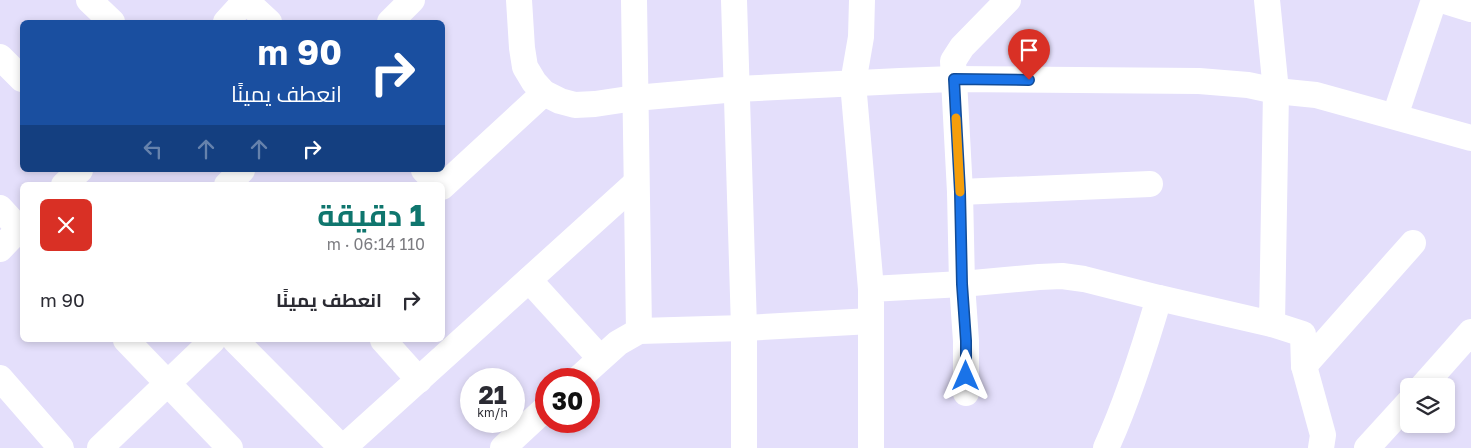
<!DOCTYPE html>
<html lang="ar">
<head>
<meta charset="utf-8">
<style>
	:root { --surface:#fff; --page:#f7f7f7; --text:#2b2b33; --muted:#7c7c81; --accent:#0f766e }
	body { margin:0; font-family:"Golos Text",Cairo,sans-serif; background:var(--page); color:var(--text); direction:rtl; height:100vh; display:flex; flex-direction:column; font-size:19px; white-space:nowrap }
	* { box-sizing:border-box; margin:0 }
	p { font-size:16px; color:var(--muted) }
	.icon { flex:none; width:28px; height:28px; fill:none; stroke:currentColor; stroke-width:2; stroke-linecap:round; stroke-linejoin:round }
	.map { position:relative; flex:1; overflow:hidden; direction:ltr }
	.drawer { position:absolute; left:20px; top:182px; width:425px; height:160px; display:flex; flex-direction:column; background:var(--surface); border-radius:8px; box-shadow:0 2px 8px #0003; direction:rtl }
	.drawer>* { flex:none }
	.hud { position:absolute; left:20px; top:20px; width:425px; height:152px; border-radius:8px; box-shadow:0 2px 8px #0003; direction:rtl; background:#1a4fa0; color:#fff; overflow:hidden }
	.buttons { position:absolute; left:1400px; top:378px; display:grid; gap:10px }
	.buttons a { display:grid; place-items:center; width:55px; height:55px; border-radius:8px; background:var(--surface); box-shadow:0 2px 8px #0003; font-size:25px }
	.speed { position:absolute; left:460px; top:368px; display:flex; gap:10px; font-size:25px; font-weight:700; text-align:center }
	.speed>* { display:grid; place-content:center; width:65px; height:65px; border-radius:50%; background:var(--surface); box-shadow:0 2px 8px #0003; line-height:1 }
	.speed small { font-size:12px; font-weight:400 }
	.speed .limit { border:8px solid #d22; background:#fff; color:#111 }
	.pin { position:absolute; display:grid; place-items:center; width:42px; height:42px; color:#fff; margin:-51px -21px; border-radius:50% 50% 50% 0; rotate:-45deg; box-shadow:0 0 5px #0007 }
	.pin .icon { rotate:45deg }
	.me { position:absolute; width:55px; margin:-28px; rotate:0deg; stroke-linejoin:round; filter:drop-shadow(0 0 4px #0008) }
	.turn { display:flex; align-items:center; gap:18px; height:105px; padding:0 20px; font-size:22px }
	.turn .icon { width:65px; height:65px; stroke-width:2.5 }
	.turn b { display:block; font-size:35px; line-height:42px }
	.lanes { display:flex; align-items:center; height:48px; padding:0 20px; background:#0003; justify-content:center; gap:25px; direction:ltr }
	.lanes .off { opacity:.35 }
	.round { display:grid; place-items:center; flex:none; width:52px; height:52px; border-radius:8px; background:var(--page) }
	.headline { display:flex; align-items:center; justify-content:space-between; height:85px; padding:0 20px }
	h1 { font-size:30px; font-weight:700; line-height:38px; color:var(--accent) }
	ul { padding:0; list-style:none }
	li { display:flex; align-items:center; gap:15px; height:65px; padding:0 20px }
	li div { flex:1 }
	li b { display:block; font-size:19px }
	li em { font-style:normal }
	.map>svg:first-child { display:block }
</style>
</head>
<body>
<div class="map">
<svg width="1471" height="448" viewBox="0 0 1471 448">
	<rect width="100%" height="100%" fill="#e4dffb"/>
	<g fill="none" stroke-linecap="round" stroke-linejoin="round">
		<g stroke="#fff" stroke-width="26">
			<polyline points="89,0 112,22"/>
			<polyline points="245,0 269,22"/>
			<polyline points="519,0 522,48 525,67 534,82 544,93 560,101 575,105 595,104 635,98 737,89 900,81 954,79 1199,81 1248,85 1276,91 1316,95 1471,138"/>
			<polyline points="634,0 639,331"/>
			<polyline points="734,0 744,328 744,448"/>
			<polyline points="862,0 861,37 853,83 871,289"/>
			<polyline points="1442,0 1471,9"/>
			<polyline points="226,22 246,0"/>
			<polyline points="390,22 412,0"/>
			<polyline points="0,57 22,79"/>
			<polyline points="1395,116 1434,0"/>
			<polyline points="424,170 439,185"/>
			<polyline points="64,185 80,170"/>
			<polyline points="227,185 242,170"/>
			<polyline points="442,187 544,93"/>
			<polyline points="960,192 1150,184"/>
			<polyline points="0,208 22,232"/>
			<polyline points="0,249 22,226"/>
			<polyline points="529,280 600,358"/>
			<polyline points="1272,324 1303,334 1304,366 1413,243"/>
			<polyline points="126,340 230,448"/>
			<polyline points="235,340 342,448"/>
			<polyline points="383,340 419,380"/>
			<polyline points="1304,366 1323,435 1321,448"/>
			<polyline points="0,378 61,448"/>
			<polyline points="578,379 618,343 639,331 744,328 871,321"/>
			<polyline points="1423,386 1471,332"/>
			<polyline points="966,393 966,341 962,284 960,192 953,61 962,47 1008,0"/>
			<polyline points="100,448 213,340"/>
			<polyline points="343,448 636,183"/>
			<polyline points="503,448 546,408"/>
			<polyline points="871,448 871,289 962,284 1039,277 1062,276 1084,279 1159,298"/>
			<path d="M 1106,448 C 1128,400 1144,349 1159,298 L 1272,324 L 1276,91 L 1267,0"/>
			<polyline points="1367,448 1409,402"/>
		</g>
	</g>
	<g fill="none" stroke-linecap="round" stroke-linejoin="round">
		<g stroke="#114b97" stroke-width="12">
			<polyline id="route" points="966,376 966,341 962,284 960,192 954,79 1029,80"/>
		</g>
		<use href="#route" stroke="#1a73e8" stroke-width="9"/>
		<polyline stroke="#f59e0b" stroke-width="9" points="956,118 960,192"/>
	</g>
</svg>
<div class="buttons">
<a><svg class="icon" aria-label="layers" viewBox="0 0 24 24"><path d="M12 4l9 5-9 5-9-5zM3 14l9 5 9-5"/></svg></a>
</div>
<div class="speed"><div>21<small>km/h</small></div><div class="limit">30</div></div>
<div class="pin" style="left:1029px;top:80px;background:#d93025"><svg class="icon" aria-label="arrive" viewBox="0 0 24 24"><path d="M6 21V4h12l-3 4 3 4H6"/></svg></div>
<svg class="me" style="left:966px;top:376px" viewBox="-20 -20 40 40"><path d="M0-17L14 15 0 8-14 15z" fill="#1a73e8" stroke="#fff" stroke-width="4"/></svg>
<div class="hud">
<div class="turn"><svg class="icon" aria-label="right" viewBox="0 0 24 24"><path d="M7 20v-9h11M14 6l5 5-5 5"/></svg><div><b>90 m</b>انعطف يمينًا</div></div>
<div class="lanes"><svg class="icon off" aria-label="left" viewBox="0 0 24 24"><path d="M17 20v-9H6M10 6l-5 5 5 5"/></svg><svg class="icon off" aria-label="ahead" viewBox="0 0 24 24"><path d="M12 20V5M6 11l6-6 6 6"/></svg><svg class="icon off" aria-label="ahead" viewBox="0 0 24 24"><path d="M12 20V5M6 11l6-6 6 6"/></svg><svg class="icon" aria-label="right" viewBox="0 0 24 24"><path d="M7 20v-9h11M14 6l5 5-5 5"/></svg></div>
</div>
<section class="drawer">
<div class="headline"><div><h1>1 دقيقة</h1><p>110 m · 06:14</p></div><a class="round" style="background:#d93025;color:#fff"><svg class="icon" aria-label="close" viewBox="0 0 24 24"><path d="M6 6l12 12M18 6L6 18"/></svg></a></div>
<ul>
<li><svg class="icon" aria-label="right" viewBox="0 0 24 24"><path d="M7 20v-9h11M14 6l5 5-5 5"/></svg><div><b>انعطف يمينًا</b></div><em>90 m</em></li>
</ul>
</section>
</div>
</body>
</html>
